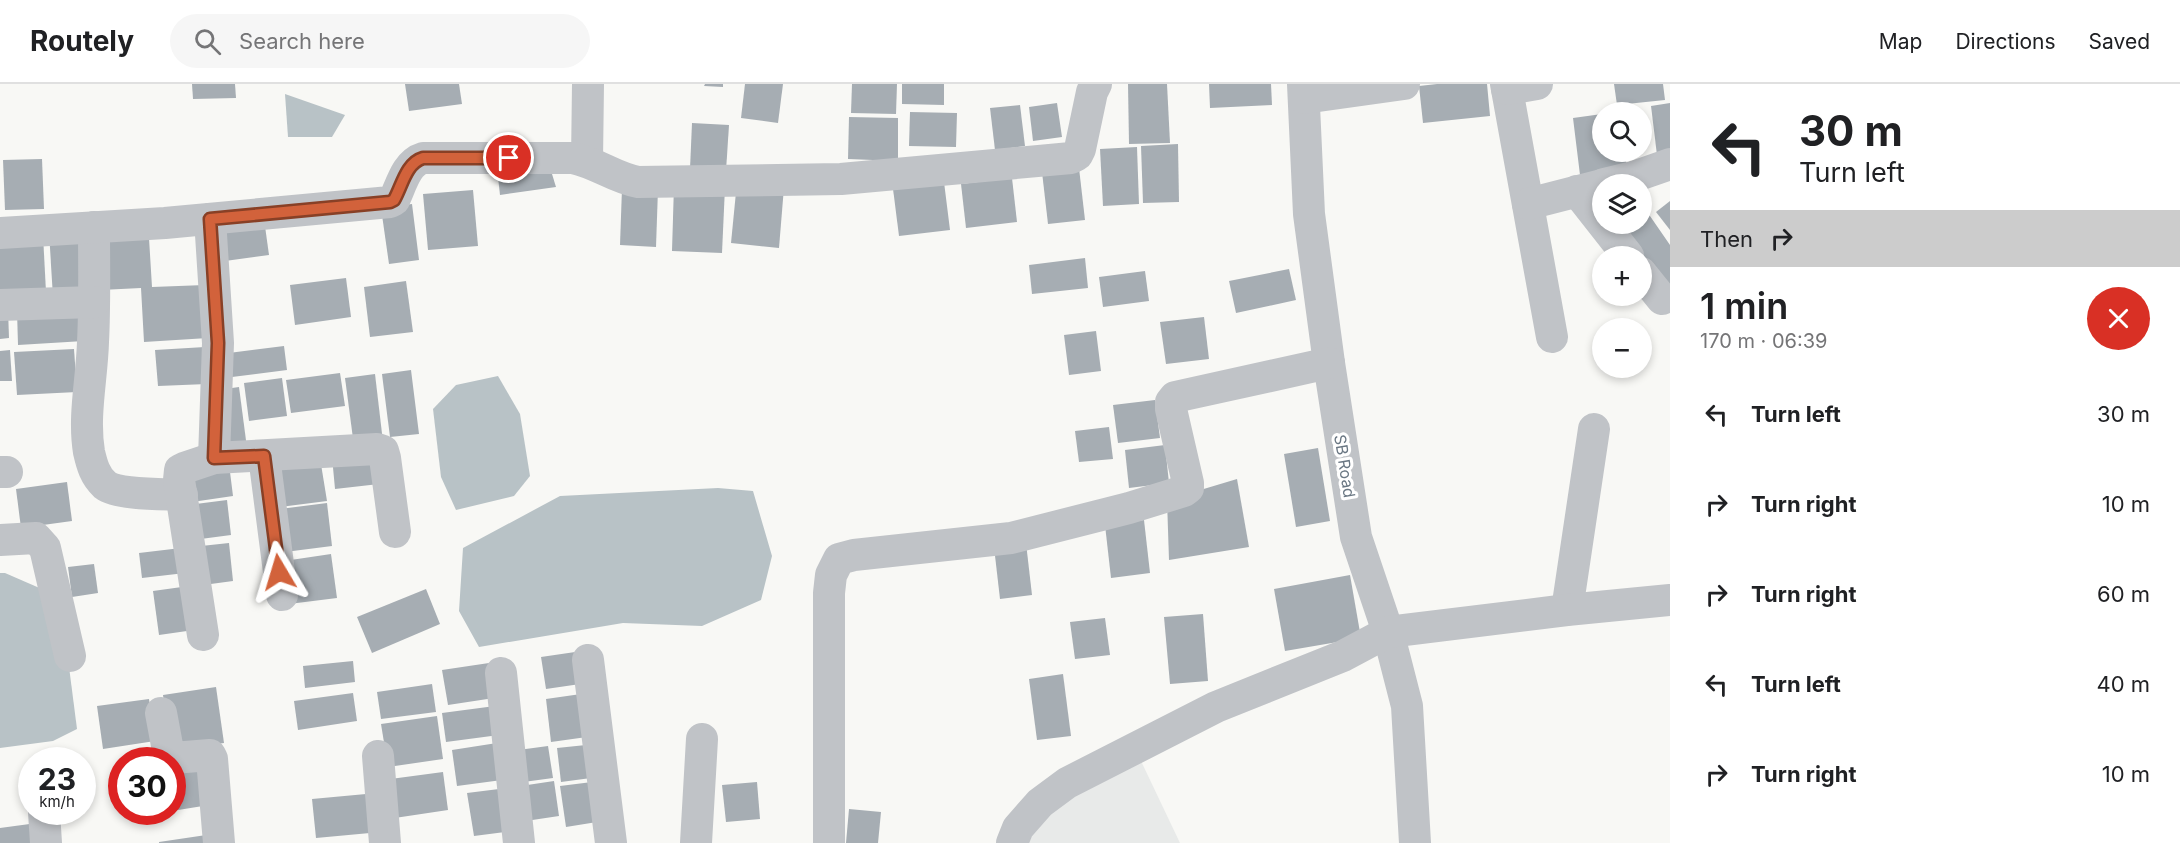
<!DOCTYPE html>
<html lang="en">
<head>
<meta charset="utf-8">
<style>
	:root { --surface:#fff; --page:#f6f6f6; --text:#202124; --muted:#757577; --line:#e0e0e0 }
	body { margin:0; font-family:Inter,sans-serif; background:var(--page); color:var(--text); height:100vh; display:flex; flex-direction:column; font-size:22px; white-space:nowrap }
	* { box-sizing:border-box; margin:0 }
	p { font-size:20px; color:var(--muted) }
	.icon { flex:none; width:33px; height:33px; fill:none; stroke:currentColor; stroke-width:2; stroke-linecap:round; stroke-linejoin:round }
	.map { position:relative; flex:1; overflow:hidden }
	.panel { display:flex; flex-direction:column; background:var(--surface); width:510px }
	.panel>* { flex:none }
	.banner { background:#fff; color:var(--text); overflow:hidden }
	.tools { position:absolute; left:1592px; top:18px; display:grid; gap:12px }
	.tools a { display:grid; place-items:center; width:60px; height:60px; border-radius:50%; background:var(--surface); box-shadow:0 3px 9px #0003; font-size:30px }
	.speed { position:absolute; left:18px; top:663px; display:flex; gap:12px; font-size:30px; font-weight:700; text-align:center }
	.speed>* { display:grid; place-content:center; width:78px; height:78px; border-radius:50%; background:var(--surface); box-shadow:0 3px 9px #0003; line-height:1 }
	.speed small { font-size:15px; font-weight:400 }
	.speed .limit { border:9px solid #d22; background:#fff; color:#111 }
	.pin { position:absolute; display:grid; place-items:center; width:51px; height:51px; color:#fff; margin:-26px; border:3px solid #fff; border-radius:50%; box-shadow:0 2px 6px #0007 }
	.me { position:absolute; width:66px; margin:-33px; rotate:353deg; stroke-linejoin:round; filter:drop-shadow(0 0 4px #0008) }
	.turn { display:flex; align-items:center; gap:21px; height:126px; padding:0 30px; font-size:27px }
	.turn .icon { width:78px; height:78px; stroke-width:2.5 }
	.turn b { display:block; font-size:42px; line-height:51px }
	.then { display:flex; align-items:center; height:57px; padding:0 30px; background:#0003; gap:12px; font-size:22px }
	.round { display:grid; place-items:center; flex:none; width:63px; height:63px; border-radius:32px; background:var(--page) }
	.headline { display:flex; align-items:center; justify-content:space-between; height:102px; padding:0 30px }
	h1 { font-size:36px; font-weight:600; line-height:45px }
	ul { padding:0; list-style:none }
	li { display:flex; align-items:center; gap:18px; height:90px; padding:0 30px }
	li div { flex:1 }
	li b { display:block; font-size:22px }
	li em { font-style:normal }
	header { display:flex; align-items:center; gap:36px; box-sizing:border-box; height:84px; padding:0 30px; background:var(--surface); border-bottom:2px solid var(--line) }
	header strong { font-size:28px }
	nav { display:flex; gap:33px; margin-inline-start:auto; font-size:21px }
	.search { width:420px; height:54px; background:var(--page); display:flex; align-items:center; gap:15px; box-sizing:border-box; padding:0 21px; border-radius:33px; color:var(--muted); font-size:22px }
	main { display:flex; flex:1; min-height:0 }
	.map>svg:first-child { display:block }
</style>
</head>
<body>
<header>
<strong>Routely</strong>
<div class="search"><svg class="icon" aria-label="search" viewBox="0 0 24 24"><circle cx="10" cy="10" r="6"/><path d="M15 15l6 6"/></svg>Search here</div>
<nav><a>Map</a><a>Directions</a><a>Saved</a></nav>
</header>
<main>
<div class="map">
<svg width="1670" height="759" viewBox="0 0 1670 759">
	<rect width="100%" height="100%" fill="#f8f8f5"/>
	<polygon fill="#e8eae9" points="1141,677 1180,759 1028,759 1031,745 1080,703"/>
	<g fill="#b8c2c6">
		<polygon points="285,10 345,31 332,53 288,53"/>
		<polygon points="498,292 520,330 530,392 514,412 456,426 441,393 433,325 456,301"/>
		<polygon points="718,404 753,407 772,472 761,516 702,542 623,539 479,563 459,527 463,464 560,412"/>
		<polygon points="0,489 5,489 51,509 68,575 77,645 53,657 0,664"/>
	</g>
	<g fill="#a6adb3">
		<polygon points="192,0 235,0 236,14 193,15"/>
		<polygon points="405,0 459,0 462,20 409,27"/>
		<polygon points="705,0 723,0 723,3 704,2"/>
		<polygon points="745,0 783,0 778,39 741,34"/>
		<polygon points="852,0 897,0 896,30 851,29"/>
		<polygon points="902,0 944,0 944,21 902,20"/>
		<polygon points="1128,0 1167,0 1170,59 1129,60"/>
		<polygon points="1209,0 1271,0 1272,21 1210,24"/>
		<polygon points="1437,0 1487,0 1490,32 1423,39 1419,2"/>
		<polygon points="1614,0 1663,0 1665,16 1617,21"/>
		<polygon points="1057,19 1062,53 1033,57 1029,23"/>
		<polygon points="1670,19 1670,70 1657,71 1651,22"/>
		<polygon points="1020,21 1025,62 995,66 990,24"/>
		<polygon points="910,28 957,29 956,63 909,62"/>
		<polygon points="1602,30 1602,68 1625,68 1627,86 1580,91 1573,34"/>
		<polygon points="849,33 898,34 898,77 848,75"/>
		<polygon points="692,39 729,41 726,87 690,85"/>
		<polygon points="1178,60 1179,118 1143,119 1141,62"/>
		<polygon points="1137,63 1139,120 1103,122 1100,65"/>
		<polygon points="42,75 44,125 5,126 3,76"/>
		<polygon points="496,75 548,77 556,103 500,111"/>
		<polygon points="1079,84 1085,136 1048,140 1042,88"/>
		<polygon points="943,90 950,146 899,152 892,97"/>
		<polygon points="1012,94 1017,138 966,144 961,100"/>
		<polygon points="737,98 784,103 779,164 731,159"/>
		<polygon points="674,101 725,103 722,169 672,167"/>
		<polygon points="622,104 658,105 656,163 620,161"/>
		<polygon points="473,106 478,162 428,166 423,110"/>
		<polygon points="1670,117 1670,146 1656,128"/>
		<polygon points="1641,119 1670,161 1670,200 1664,203 1619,140 1641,140"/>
		<polygon points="412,120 419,176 389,180 381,124"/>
		<polygon points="264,135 269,171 225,177 220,140"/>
		<polygon points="88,146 91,211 53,213 49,148"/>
		<polygon points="43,151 46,208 0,211 0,154"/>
		<polygon points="149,154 152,203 205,201 208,254 144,258 141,204 101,206 98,157"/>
		<polygon points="1085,174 1088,204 1032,210 1029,181"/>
		<polygon points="1289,185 1296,216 1236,229 1229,197"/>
		<polygon points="1145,187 1149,217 1103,223 1099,193"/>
		<polygon points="346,194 351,233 295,241 290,201"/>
		<polygon points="406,197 413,248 370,253 364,203"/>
		<polygon points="82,224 84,257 18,261 17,227"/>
		<polygon points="8,225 9,254 0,255 0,226"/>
		<polygon points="1204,233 1209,275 1166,280 1160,238"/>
		<polygon points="1096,247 1101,287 1069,291 1064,251"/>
		<polygon points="284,262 287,286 224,294 221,270"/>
		<polygon points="205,263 207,300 158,302 155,266"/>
		<polygon points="74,265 77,308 17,311 14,268"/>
		<polygon points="10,266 12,297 0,297 0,267"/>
		<polygon points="411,286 419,350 390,353 382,290"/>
		<polygon points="340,289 345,322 291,329 286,296"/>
		<polygon points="375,290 383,358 354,362 345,294"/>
		<polygon points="282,294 287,332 249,337 244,299"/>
		<polygon points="239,303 247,364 227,363 218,306"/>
		<polygon points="1155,316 1160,354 1118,359 1113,321"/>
		<polygon points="1109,343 1113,375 1079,378 1075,347"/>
		<polygon points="1165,361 1169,399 1129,404 1125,366"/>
		<polygon points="1318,364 1330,437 1296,443 1284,370"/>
		<polygon points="374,370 379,400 335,405 332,373"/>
		<polygon points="320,374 327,417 280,423 274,380"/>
		<polygon points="229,380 233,412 192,418 188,385"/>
		<polygon points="1237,395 1249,463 1169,476 1167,416"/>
		<polygon points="67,398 72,437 21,444 16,405"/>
		<polygon points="227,416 231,451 193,456 188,421"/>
		<polygon points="327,419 332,462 285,468 280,425"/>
		<polygon points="1144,436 1150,489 1111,494 1105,441"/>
		<polygon points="229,459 233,497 196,502 192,463"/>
		<polygon points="1026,459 1032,511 1000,515 994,463"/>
		<polygon points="181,464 185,489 142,494 139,469"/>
		<polygon points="331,470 337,514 289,520 284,477"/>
		<polygon points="94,480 98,509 72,513 68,483"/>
		<polygon points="1350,491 1361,554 1285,567 1274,505"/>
		<polygon points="189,502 194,546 159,551 153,507"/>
		<polygon points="426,505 440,540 372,569 357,533"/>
		<polygon points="1203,530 1208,597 1170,600 1164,533"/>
		<polygon points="1105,534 1110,571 1075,575 1070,538"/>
		<polygon points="582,567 587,599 546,605 541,573"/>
		<polygon points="353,577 355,598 305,604 303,582"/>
		<polygon points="489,579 494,614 448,621 442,586"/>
		<polygon points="1063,590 1071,652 1037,656 1029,595"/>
		<polygon points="432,600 436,628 381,635 377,608"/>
		<polygon points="216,603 224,659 171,666 163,611"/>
		<polygon points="353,609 357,637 298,646 294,617"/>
		<polygon points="588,609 594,652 551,658 546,615"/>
		<polygon points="149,615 155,657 103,665 97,622"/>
		<polygon points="495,622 499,651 446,658 442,629"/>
		<polygon points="437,632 443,675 388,683 381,640"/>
		<polygon points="497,659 502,696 457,702 452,666"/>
		<polygon points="586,661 591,694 561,698 557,664"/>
		<polygon points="548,662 553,694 516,699 511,667"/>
		<polygon points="204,678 209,721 172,727 172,683"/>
		<polygon points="443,688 448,726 388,735 383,696"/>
		<polygon points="554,697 559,732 519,738 514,703"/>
		<polygon points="592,698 597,738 566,743 560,702"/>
		<polygon points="757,698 760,735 726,738 722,701"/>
		<polygon points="499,705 505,748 474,752 467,709"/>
		<polygon points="366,710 370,749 316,754 312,715"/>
		<polygon points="849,725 881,728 878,759 846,759"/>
		<polygon points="37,739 39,759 0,759 0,744"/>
		<polygon points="213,750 214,759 159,759 159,758"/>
	</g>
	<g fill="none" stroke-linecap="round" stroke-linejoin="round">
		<g stroke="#c0c3c7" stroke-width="32">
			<polyline points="1303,0 1309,130 1329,279 1356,453 1388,548 1407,622 1415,759"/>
			<polyline points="1506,0 1552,253"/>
			<polyline points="1507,5 1537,0"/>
			<polyline points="1304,14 1404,0"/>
			<polyline points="587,77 588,0"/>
			<polyline points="1604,100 1633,93 1670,80"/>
			<polyline points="1577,107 1628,172"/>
			<polyline points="1528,120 1602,101"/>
			<polyline points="210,135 218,259 214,374"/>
			<path d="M 94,143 C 94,181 95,220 93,258 C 92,294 83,332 89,368 C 92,381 95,392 105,401 C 118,411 164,410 182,411"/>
			<path d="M 0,149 L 165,139 L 390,118 L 394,116 C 401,102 406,79 423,74 L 573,74 C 597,79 615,94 638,98 L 841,95 L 1071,74 L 1077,71 L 1080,65 L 1092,8 L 1096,0"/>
			<polyline points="1641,189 1662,215"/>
			<polyline points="0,221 94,218"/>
			<polyline points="264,372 282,511"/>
			<polyline points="0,388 7,388"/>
			<polyline points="0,456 36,454 45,464 70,572"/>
			<polyline points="1567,526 1594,345"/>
			<polyline points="203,551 179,396 180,386 184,384 214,374 377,365 383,367 385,374 395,448"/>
			<polyline points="588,576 611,759"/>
			<polyline points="501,589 519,759"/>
			<polyline points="161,629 169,672 173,674 210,671 212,675 219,759"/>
			<polyline points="378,672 385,759"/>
			<polyline points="44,728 46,759"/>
			<polyline points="696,759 702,655"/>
			<polyline points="829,759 829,509 831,491 839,475 854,471 1011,454 1129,424 1184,407 1188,404 1188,399 1171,325 1171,318 1175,313 1329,279"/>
			<polyline points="1012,759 1018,744 1040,719 1067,699 1216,623 1343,572 1388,548 1567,526 1670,516"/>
		</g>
	</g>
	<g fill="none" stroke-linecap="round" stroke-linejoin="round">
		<g stroke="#884026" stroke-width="15">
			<path id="route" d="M 279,488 L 264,372 L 214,374 L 218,259 L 210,135 L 390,118 L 394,116 C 402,102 406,79 423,74 L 509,74"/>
		</g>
		<use href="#route" stroke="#d2623b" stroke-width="10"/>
	</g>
	<g text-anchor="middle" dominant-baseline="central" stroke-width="6" stroke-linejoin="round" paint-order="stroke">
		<g font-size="16" fill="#6a7783" stroke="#fff">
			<text transform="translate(1345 382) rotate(81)">SB Road</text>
		</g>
	</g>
</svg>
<div class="tools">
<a><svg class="icon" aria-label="search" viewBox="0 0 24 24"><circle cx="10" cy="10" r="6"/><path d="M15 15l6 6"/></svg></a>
<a><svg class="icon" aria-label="layers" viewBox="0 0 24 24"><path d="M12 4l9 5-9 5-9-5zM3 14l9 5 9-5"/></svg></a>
<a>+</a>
<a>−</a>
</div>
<div class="speed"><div>23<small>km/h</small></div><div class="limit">30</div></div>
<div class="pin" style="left:509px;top:74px;background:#d93025"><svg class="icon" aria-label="arrive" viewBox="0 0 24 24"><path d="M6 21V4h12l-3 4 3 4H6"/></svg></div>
<svg class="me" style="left:279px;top:488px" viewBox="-20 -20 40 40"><path d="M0-17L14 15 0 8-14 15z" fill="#d2623b" stroke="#fff" stroke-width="4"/></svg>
</div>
<section class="panel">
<div class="banner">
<div class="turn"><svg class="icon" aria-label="left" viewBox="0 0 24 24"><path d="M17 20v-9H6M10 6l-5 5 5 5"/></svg><div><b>30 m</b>Turn left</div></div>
<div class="then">Then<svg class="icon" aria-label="right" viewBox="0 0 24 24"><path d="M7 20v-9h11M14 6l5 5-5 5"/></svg></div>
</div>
<div class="headline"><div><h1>1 min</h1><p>170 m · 06:39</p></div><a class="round" style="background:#d93025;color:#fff"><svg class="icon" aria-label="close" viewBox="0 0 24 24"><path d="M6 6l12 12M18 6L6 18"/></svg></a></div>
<ul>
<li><svg class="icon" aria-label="left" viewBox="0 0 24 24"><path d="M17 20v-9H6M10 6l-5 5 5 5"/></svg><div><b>Turn left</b></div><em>30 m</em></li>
<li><svg class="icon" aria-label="right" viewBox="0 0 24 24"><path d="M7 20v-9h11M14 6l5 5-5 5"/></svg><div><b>Turn right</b></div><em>10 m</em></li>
<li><svg class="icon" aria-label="right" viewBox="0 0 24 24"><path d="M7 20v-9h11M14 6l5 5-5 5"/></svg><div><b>Turn right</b></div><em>60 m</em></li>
<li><svg class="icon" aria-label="left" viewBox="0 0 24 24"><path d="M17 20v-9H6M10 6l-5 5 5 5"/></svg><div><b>Turn left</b></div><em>40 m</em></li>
<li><svg class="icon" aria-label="right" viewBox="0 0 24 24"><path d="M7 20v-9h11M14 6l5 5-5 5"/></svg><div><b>Turn right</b></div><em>10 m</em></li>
</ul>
</section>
</main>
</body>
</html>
